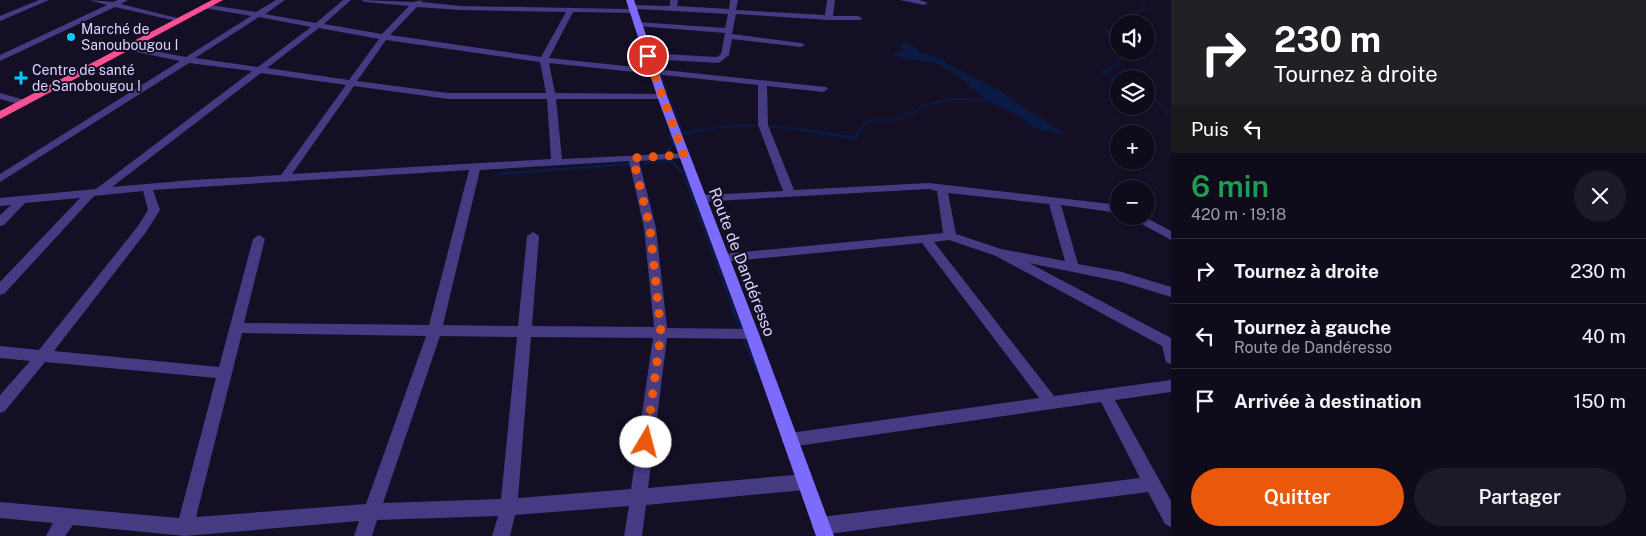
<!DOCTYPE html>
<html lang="fr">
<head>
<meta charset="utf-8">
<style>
	:root { --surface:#0f0b1b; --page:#1d1928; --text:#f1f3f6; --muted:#9b9ba3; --line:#2f2b3a; --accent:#ea580c }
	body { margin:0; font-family:"Public Sans",sans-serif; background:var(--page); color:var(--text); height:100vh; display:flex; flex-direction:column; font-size:19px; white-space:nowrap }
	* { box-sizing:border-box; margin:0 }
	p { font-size:16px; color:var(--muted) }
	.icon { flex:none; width:28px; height:28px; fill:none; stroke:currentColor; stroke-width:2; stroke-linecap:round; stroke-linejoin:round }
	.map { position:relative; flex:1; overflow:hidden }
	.details { display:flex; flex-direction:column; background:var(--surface); width:475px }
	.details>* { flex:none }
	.top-card { background:#202124; color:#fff; overflow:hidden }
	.fabs { position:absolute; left:1110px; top:15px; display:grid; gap:10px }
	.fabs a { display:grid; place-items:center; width:45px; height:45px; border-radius:50%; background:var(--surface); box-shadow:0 1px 4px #0004,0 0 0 1px var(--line); font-size:25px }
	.pin { position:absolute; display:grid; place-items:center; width:42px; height:42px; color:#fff; margin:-21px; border:2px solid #fff; border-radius:50%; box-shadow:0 1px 5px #0007 }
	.me { position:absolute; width:55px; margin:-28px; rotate:8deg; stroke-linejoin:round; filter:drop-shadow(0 0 4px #0008) }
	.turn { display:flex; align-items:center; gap:18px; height:105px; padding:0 20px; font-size:22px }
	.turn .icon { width:65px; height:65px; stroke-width:2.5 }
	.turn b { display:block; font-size:35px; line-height:42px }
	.then { display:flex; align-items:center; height:48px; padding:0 20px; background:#0003; gap:10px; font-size:19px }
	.round { display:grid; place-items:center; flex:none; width:52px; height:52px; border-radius:26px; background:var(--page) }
	.head { display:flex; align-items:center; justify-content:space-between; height:85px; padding:0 20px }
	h1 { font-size:30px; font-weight:600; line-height:38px; color:#1e9e55 }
	.action { display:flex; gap:10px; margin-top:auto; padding:10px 20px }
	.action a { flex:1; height:58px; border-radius:30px; background:var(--accent); color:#fff; font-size:20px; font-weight:600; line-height:58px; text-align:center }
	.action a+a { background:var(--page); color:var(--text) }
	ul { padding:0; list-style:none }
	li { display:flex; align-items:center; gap:15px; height:65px; padding:0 20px; border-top:1px solid var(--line) }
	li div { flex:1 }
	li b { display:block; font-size:19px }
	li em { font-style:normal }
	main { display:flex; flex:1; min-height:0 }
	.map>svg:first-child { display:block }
</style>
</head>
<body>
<main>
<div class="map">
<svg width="1171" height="536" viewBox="0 0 1171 536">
	<rect width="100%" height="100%" fill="#140f24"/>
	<polygon fill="#0b1a42" points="904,41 917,49 918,52 943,59 946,63 1004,93 1014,101 1066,134 1035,129 1021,117 988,101 953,72 932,62 907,59 891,55 904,50 900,44"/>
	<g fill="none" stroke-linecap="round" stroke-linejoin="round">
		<g stroke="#0b1a42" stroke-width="2">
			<polyline points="1130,24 1131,17 1137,12 1147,9 1140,0"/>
			<polyline points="1119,27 1107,31 1120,57 1116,67 1102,72 1119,82"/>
			<polyline points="654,59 659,71"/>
			<polyline points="661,76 682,131"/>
			<polyline points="1146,89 1163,107 1166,115 1171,117"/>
			<path d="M 698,131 C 735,122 775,126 813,131"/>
			<path d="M 859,131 C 870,114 879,122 894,120 C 906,118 921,108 933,103 C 949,97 972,99 988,101"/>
		</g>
		<g stroke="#0b1a42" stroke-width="3">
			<polyline points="681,130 683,134"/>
			<polyline points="804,130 855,138 860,130"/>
			<polyline points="678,134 704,130"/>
			<polyline points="666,151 673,145 670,134"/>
			<polyline points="668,158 684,174 732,305"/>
			<polyline points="645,163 670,161"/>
			<polyline points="499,174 629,164"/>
		</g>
		<g stroke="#0b1a42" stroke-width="4">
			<polyline points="731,304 740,328"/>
			<polyline points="744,338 757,370"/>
		</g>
		<g fill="#443b83" fill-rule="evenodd">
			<polygon points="39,0 49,0 0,21 0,16"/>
			<polygon points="89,0 113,2 118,0 128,0 121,4 185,20 181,22 115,7 0,61 0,55 107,5"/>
			<path d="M 276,0 L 285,0 L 265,14 L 316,23 L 343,0 L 351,0 L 324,24 L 382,34 L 409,6 L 365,2 L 361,0 L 413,2 L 423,0 L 421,2 L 461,6 L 629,9 L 628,7 L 632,5 L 670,6 L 670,0 L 678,0 L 677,6 L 729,9 L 730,0 L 738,0 L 736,10 L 825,15 L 827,0 L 835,0 L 833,16 L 858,16 L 862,18 L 861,20 L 829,20 L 736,14 L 732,34 L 801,43 L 805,45 L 801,47 L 732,39 L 729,55 L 719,63 L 648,59 L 644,56 L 648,53 L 717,57 L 721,54 L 725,33 L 637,26 L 633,24 L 637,22 L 725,28 L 728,14 L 637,9 L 638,11 L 634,13 L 573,12 L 549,58 L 826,87 L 828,89 L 823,92 L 767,86 L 768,125 L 794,190 L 929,183 L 1119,205 L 1119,213 L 1061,205 L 1078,264 L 1122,272 L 1171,287 L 1171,297 L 1122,282 L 1029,263 L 1171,338 L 1171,364 L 1166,362 L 1162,346 L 996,256 L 949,240 L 934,242 L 1054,396 L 1171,380 L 1171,392 L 1115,400 L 1171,501 L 1171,527 L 1165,524 L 1148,492 L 821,535 L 815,532 L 812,526 L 815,520 L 821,517 L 1140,478 L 1101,402 L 790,447 L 784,445 L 782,440 L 784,435 L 790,433 L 1039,398 L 922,243 L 723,262 L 717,258 L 723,254 L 943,233 L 937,191 L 929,189 L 697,202 L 695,199 L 697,196 L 701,195 L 783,191 L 758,125 L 758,85 L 549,63 L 555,93 L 665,94 L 665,98 L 662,99 L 556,99 L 562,159 L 687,153 L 688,155 L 683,158 L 639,161 L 656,228 L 667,328 L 752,329 L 757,330 L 759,334 L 757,338 L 752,339 L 667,338 L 648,488 L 805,474 L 811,476 L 813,482 L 811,488 L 805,490 L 646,505 L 642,536 L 624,536 L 629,506 L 515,515 L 510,536 L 492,536 L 498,516 L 377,520 L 372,536 L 354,536 L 359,521 L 185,536 L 73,525 L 65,536 L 46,536 L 53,523 L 0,518 L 0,502 L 179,518 L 216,378 L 45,362 L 5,411 L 0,413 L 0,395 L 30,361 L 0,358 L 0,346 L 39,350 L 138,226 L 148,210 L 143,191 L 94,196 L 5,293 L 0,295 L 0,282 L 80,198 L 25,203 L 4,225 L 0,226 L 0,215 L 11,205 L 0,206 L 0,198 L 96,189 L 252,71 L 189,63 L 0,182 L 0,174 L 180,61 L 127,50 L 127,46 L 186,57 L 251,16 L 204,8 L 204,4 L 256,12 ZM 417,7 L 461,10 L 566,12 L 541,57 L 390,35 ZM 259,17 L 311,27 L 258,67 L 195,58 ZM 319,28 L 379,39 L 349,80 L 267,68 ZM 386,40 L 540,62 L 546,93 L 448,93 L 357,81 ZM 261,73 L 346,85 L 281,175 L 192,180 L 112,187 ZM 354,86 L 448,99 L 547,99 L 551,159 L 292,174 ZM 629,161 L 644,228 L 654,327 L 532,326 L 539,236 L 533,232 L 527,236 L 518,326 L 443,325 L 480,170 ZM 469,170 L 429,325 L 244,323 L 265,239 L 259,235 L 253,239 L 219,367 L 54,351 L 146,232 L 160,210 L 153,190 ZM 948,193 L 1049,204 L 1065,261 L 1001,249 L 956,234 ZM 242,333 L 426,336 L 366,504 L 196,517 ZM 440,336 L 517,337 L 501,499 L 383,503 ZM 531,337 L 653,338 L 631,489 L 518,498 Z"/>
			<polygon points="900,0 919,0 928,3 924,5"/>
			<polygon points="0,93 28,101 30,103 25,106 0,99"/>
			<polygon points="1127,216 1143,216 1171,231 1171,240"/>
		</g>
		<polygon fill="#7c6bfd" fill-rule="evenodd" points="626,0 634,0 667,96 759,334 834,536 816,536 745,334 657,96"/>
		<polygon fill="#fc5093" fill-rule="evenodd" points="212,0 223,0 0,119 0,111"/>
	</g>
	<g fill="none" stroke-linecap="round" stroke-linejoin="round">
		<polyline stroke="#ea580c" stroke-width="9" stroke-dasharray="0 16.2" points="646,442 661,333 650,228 633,158 684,155 648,56"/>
	</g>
	<g fill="#04cbfa" stroke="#140f24" stroke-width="2">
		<circle cx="71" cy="37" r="5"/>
		<path d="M18.5 70.5h5v5h5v5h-5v5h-5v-5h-5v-5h5z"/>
	</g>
	<g text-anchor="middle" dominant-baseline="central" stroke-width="4" stroke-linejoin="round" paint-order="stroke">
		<g font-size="14" fill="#dcd3fe" stroke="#140f24" text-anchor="start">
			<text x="81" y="29">Marché de<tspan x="81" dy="16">Sanoubougou I</tspan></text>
			<text x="32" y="70">Centre de santé<tspan x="32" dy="16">de Sanobougou I</tspan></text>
		</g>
		<g font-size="16" fill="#dcd3fe" stroke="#140f24">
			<text transform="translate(742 262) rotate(69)">Route de Dandéresso</text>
		</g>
	</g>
</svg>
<div class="fabs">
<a><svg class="icon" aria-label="sound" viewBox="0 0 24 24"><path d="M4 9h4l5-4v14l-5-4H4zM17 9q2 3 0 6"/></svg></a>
<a><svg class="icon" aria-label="layers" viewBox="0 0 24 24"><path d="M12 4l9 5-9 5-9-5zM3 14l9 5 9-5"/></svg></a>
<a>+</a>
<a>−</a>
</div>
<div class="pin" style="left:648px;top:56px;background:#d93025"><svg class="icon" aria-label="arrive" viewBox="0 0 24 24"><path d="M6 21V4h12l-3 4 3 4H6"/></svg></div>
<svg class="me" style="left:646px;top:442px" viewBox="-20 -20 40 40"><circle r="19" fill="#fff"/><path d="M0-13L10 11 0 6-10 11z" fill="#ea580c"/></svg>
</div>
<section class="details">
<div class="top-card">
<div class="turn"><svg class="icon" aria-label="right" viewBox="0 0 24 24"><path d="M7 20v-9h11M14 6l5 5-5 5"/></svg><div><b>230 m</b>Tournez à droite</div></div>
<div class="then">Puis<svg class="icon" aria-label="left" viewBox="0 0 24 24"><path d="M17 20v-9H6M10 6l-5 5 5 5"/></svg></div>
</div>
<div class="head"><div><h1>6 min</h1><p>420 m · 19:18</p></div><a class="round"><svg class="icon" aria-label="close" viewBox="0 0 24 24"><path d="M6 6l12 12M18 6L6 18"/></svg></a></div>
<ul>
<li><svg class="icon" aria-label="right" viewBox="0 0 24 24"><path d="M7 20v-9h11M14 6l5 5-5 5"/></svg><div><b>Tournez à droite</b></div><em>230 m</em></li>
<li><svg class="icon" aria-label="left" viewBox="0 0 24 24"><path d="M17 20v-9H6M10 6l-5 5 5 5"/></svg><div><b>Tournez à gauche</b><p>Route de Dandéresso</p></div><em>40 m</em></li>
<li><svg class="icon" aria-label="arrive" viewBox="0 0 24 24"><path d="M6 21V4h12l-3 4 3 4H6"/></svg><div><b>Arrivée à destination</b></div><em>150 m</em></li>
</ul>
<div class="action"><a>Quitter</a><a>Partager</a></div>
</section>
</main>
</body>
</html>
